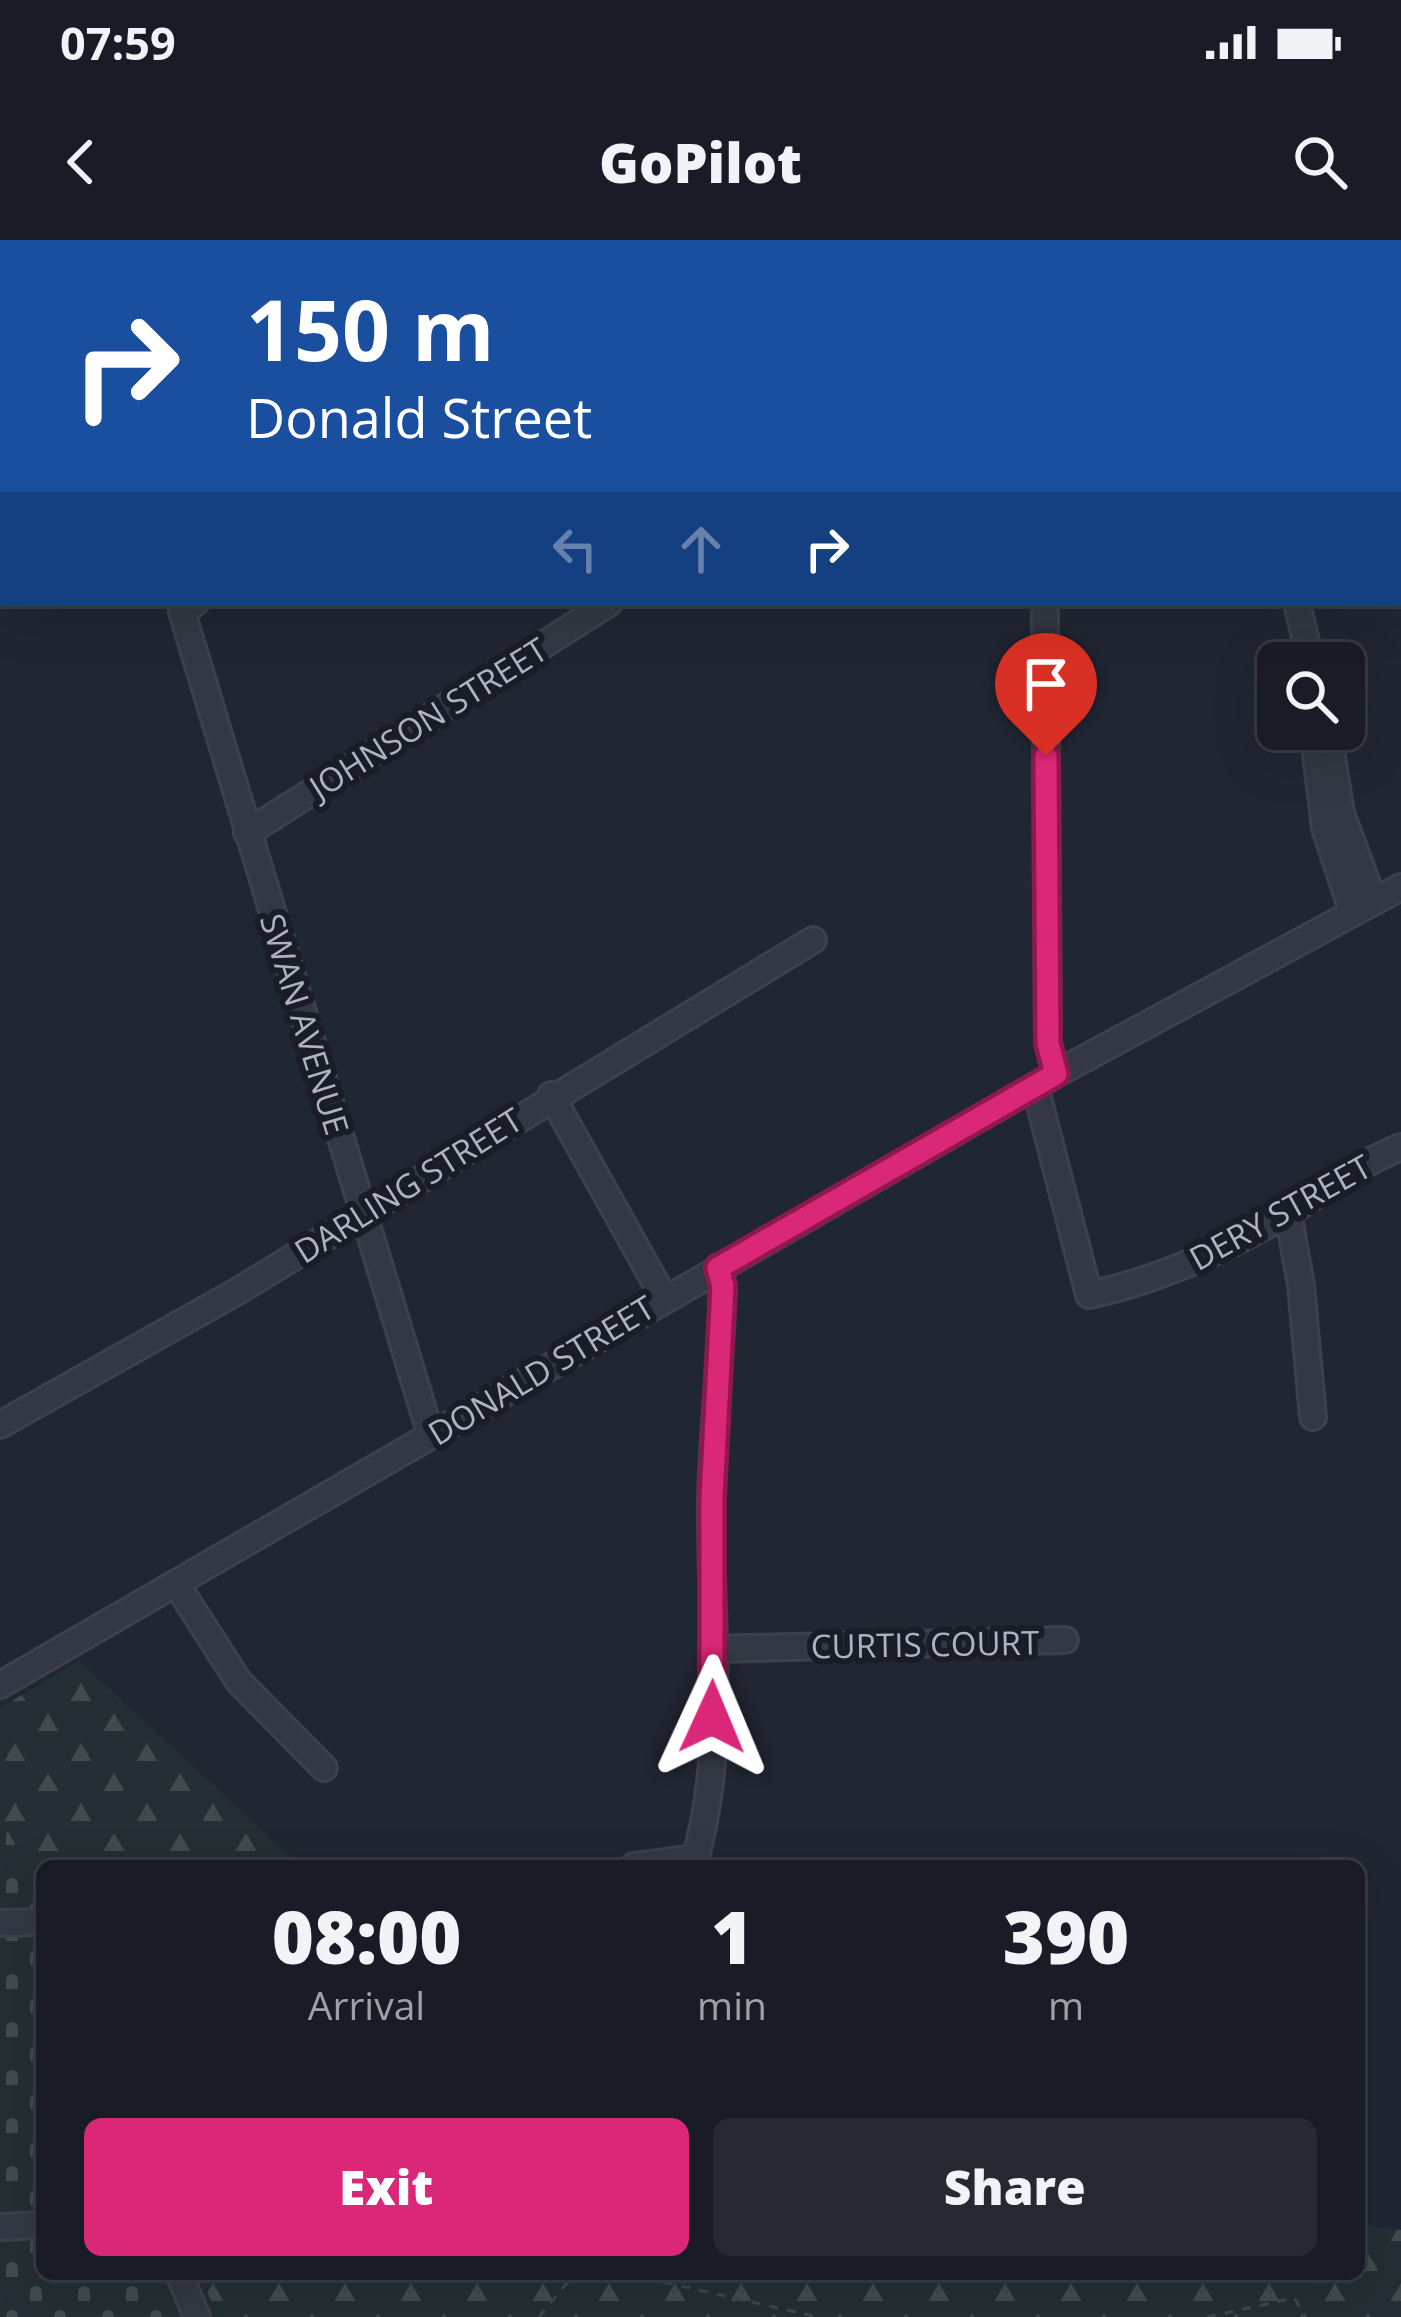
<!DOCTYPE html>
<html lang="en">
<head>
<meta charset="utf-8">
<style>
	:root { --surface:#191c26; --page:#262932; --text:#f1f3f6; --muted:#9fa1a7; --line:#373a43; --accent:#db2777 }
	body { margin:0; font-family:"Open Sans",sans-serif; background:var(--page); color:var(--text); height:100vh; display:flex; flex-direction:column; font-size:45px; white-space:nowrap }
	* { box-sizing:border-box; margin:0 }
	p { font-size:39px; color:var(--muted) }
	.icon { flex:none; width:66px; height:66px; fill:none; stroke:currentColor; stroke-width:2; stroke-linecap:round; stroke-linejoin:round }
	.map { position:relative; flex:1; overflow:hidden }
	.details { position:absolute; left:36px; top:1620px; width:1329px; height:420px; display:flex; flex-direction:column; background:var(--surface); border-radius:18px; box-shadow:0 12px 48px #0002,0 0 0 3px var(--line) }
	.details>* { flex:none }
	.banner { position:absolute; left:0px; top:0px; width:1401px; height:366px; box-shadow:0 12px 48px #0002,0 0 0 3px var(--line); background:#1a4fa0; color:#fff; overflow:hidden }
	.tools { position:absolute; left:1257px; top:402px; display:grid; gap:24px }
	.tools a { display:grid; place-items:center; width:108px; height:108px; border-radius:18px; background:var(--surface); box-shadow:0 12px 48px #0002,0 0 0 3px var(--line); font-size:60px }
	.pin { position:absolute; display:grid; place-items:center; width:102px; height:102px; color:#fff; margin:-123px -51px; border-radius:50% 50% 50% 0; rotate:-45deg; box-shadow:0 0 12px #0007 }
	.pin .icon { rotate:45deg }
	.me { position:absolute; width:132px; margin:-66px; rotate:1deg; stroke-linejoin:round; filter:drop-shadow(0 0 9px #0008) }
	.turn { display:flex; align-items:center; gap:42px; height:252px; padding:0 48px; font-size:54px }
	.turn .icon { width:156px; height:156px; stroke-width:2.5 }
	.turn b { display:block; font-size:84px; line-height:102px }
	.lanes { display:flex; align-items:center; height:114px; padding:0 48px; background:#0003; justify-content:center; gap:60px; direction:ltr }
	.lanes .off { opacity:.35 }
	.eta { display:flex; justify-content:space-evenly; align-items:center; height:204px; text-align:center }
	.eta b { font-size:72px; font-weight:800; line-height:84px }
	.cta { display:flex; gap:24px; margin-top:auto; padding:24px 48px }
	.cta a { flex:1; height:138px; border-radius:18px; background:var(--accent); color:#fff; font-size:48px; font-weight:800; line-height:138px; text-align:center }
	.cta a+a { background:var(--page); color:var(--text) }
	.status { display:flex; justify-content:space-between; align-items:center; height:84px; padding:0 60px; background:var(--surface); direction:ltr }
	.status svg { height:33px; fill:currentColor }
	header { display:flex; justify-content:space-between; align-items:center; height:156px; padding:0 48px; background:var(--surface); font-size:54px; font-weight:800 }
	.map>svg:first-child { display:block }
</style>
</head>
<body>
<div class="status"><b>07:59</b><svg viewBox="0 0 49 12"><path d="M0 12V9h3v3zM5 12V6h3v6zM10 12V3h3v9zM15 12V0h3v12zM26 1h20v11H26zM47 4h2v5h-2z"/></svg></div>
<header><svg class="icon" aria-label="back" viewBox="0 0 24 24"><path d="M15 5l-7 7 7 7"/></svg>GoPilot<svg class="icon" aria-label="search" viewBox="0 0 24 24"><circle cx="10" cy="10" r="6"/><path d="M15 15l6 6"/></svg></header>
<div class="map">
<svg width="1401" height="2077" viewBox="0 0 1401 2077">
	<defs>
		<pattern id="forest-firs" width="22" height="20" patternUnits="userSpaceOnUse" patternTransform="scale(3)"><rect width="22" height="20" fill="#232f34"/><path d="M5 1l3.5 6h-7zM16 11l3.5 6h-7z" fill="#404b50"/></pattern>
		<pattern id="cemetery-stones" width="16" height="16" patternUnits="userSpaceOnUse" patternTransform="scale(3)"><rect width="16" height="16" fill="#232f34"/><path d="M2 7V4a2 2 0 0 1 4 0v3zM10 15v-3a2 2 0 0 1 4 0v3z" fill="#404b50"/></pattern>
	</defs>
	<rect width="100%" height="100%" fill="#212633"/>
	<g fill="url(#forest-firs)">
		<polygon points="79,1421 301,1626 42,1626 42,1654 0,1576 0,1468"/>
		<polygon points="1359,1985 1401,1990 1401,2077 218,2077 199,2034 1359,2034"/>
	</g>
	<polygon fill="url(#cemetery-stones)" points="0,1576 42,1654 42,2034 199,2034 218,2077 0,2077"/>
	<g fill="none" stroke-linecap="round" stroke-linejoin="round">
		<g stroke="#3d414d" stroke-width="30">
			<g id="minor">
				<polyline points="1240,3 1241,0"/>
				<polyline points="1398,227 1401,227"/>
				<polyline points="195,363 182,372 431,1196"/>
				<polyline points="1297,363 1311,423"/>
				<polyline points="1045,373 1048,803 1056,834"/>
				<polyline points="1313,489 1325,588 1353,673"/>
				<polyline points="1328,492 1341,573 1374,662"/>
				<polyline points="247,593 609,363"/>
				<path d="M 1035,846 L 1089,1055 C 1160,1040 1225,1010 1288,973 C 1327,950 1358,924 1401,907"/>
				<polyline points="551,855 664,1058"/>
				<polyline points="1288,973 1301,1045 1313,1177"/>
				<polyline points="0,1185 238,1051 813,700"/>
				<polyline points="177,1345 239,1442 324,1528"/>
				<polyline points="713,1409 1065,1400"/>
				<polyline points="0,1445 1056,834 1401,647"/>
				<polyline points="634,1626 695,1618"/>
				<path d="M 693,1626 C 729,1509 709,1379 711,1258 C 713,1187 721,1116 723,1046 L 718,1027"/>
				<polyline points="0,1683 42,1682"/>
				<polyline points="0,1987 42,1985"/>
				<polyline points="179,2034 197,2077"/>
			</g>
		</g>
		<g stroke="#3b494c" stroke-width="3" stroke-dasharray="9 9" stroke-linecap="butt">
			<polyline points="539,2077 571,2038 637,2036 818,2077"/>
			<polyline points="1207,2077 1294,2058 1306,2077"/>
		</g>
		<use href="#minor" stroke="#343844" stroke-width="24"/>
	</g>
	<g fill="none" stroke-linecap="round" stroke-linejoin="round">
		<g stroke="#8e194d" stroke-width="30">
			<polyline id="route" points="712,1477 712,1257 723,1046 718,1028 1056,834 1048,803 1046,516"/>
		</g>
		<use href="#route" stroke="#db2777" stroke-width="21"/>
	</g>
	<g text-anchor="middle" dominant-baseline="central" stroke-width="12" stroke-linejoin="round" paint-order="stroke">
		<g font-size="33" fill="#aeb2c1" stroke="#1a1d28">
			<text transform="translate(428 478) rotate(-32)">JOHNSON STREET</text>
			<text transform="translate(305 784) rotate(73)">SWAN AVENUE</text>
			<text transform="translate(408 945) rotate(-32)">DARLING STREET</text>
			<text transform="translate(1280 972) rotate(-29)">DERY STREET</text>
			<text transform="translate(541 1130) rotate(-31)">DONALD STREET</text>
			<text transform="translate(925 1404) rotate(-1)">CURTIS COURT</text>
		</g>
	</g>
</svg>
<div class="tools">
<a><svg class="icon" aria-label="search" viewBox="0 0 24 24"><circle cx="10" cy="10" r="6"/><path d="M15 15l6 6"/></svg></a>
</div>
<div class="pin" style="left:1046px;top:516px;background:#d93025"><svg class="icon" aria-label="arrive" viewBox="0 0 24 24"><path d="M6 21V4h12l-3 4 3 4H6"/></svg></div>
<svg class="me" style="left:712px;top:1477px" viewBox="-20 -20 40 40"><path d="M0-17L14 15 0 8-14 15z" fill="#db2777" stroke="#fff" stroke-width="4"/></svg>
<div class="banner">
<div class="turn"><svg class="icon" aria-label="right" viewBox="0 0 24 24"><path d="M7 20v-9h11M14 6l5 5-5 5"/></svg><div><b>150 m</b>Donald Street</div></div>
<div class="lanes"><svg class="icon off" aria-label="left" viewBox="0 0 24 24"><path d="M17 20v-9H6M10 6l-5 5 5 5"/></svg><svg class="icon off" aria-label="ahead" viewBox="0 0 24 24"><path d="M12 20V5M6 11l6-6 6 6"/></svg><svg class="icon" aria-label="right" viewBox="0 0 24 24"><path d="M7 20v-9h11M14 6l5 5-5 5"/></svg></div>
</div>
<section class="details">
<div class="eta">
<div><b>08:00</b><p>Arrival</p></div>
<div><b>1</b><p>min</p></div>
<div><b>390</b><p>m</p></div>
</div>
<div class="cta"><a>Exit</a><a>Share</a></div>
</section>
</div>
</body>
</html>
